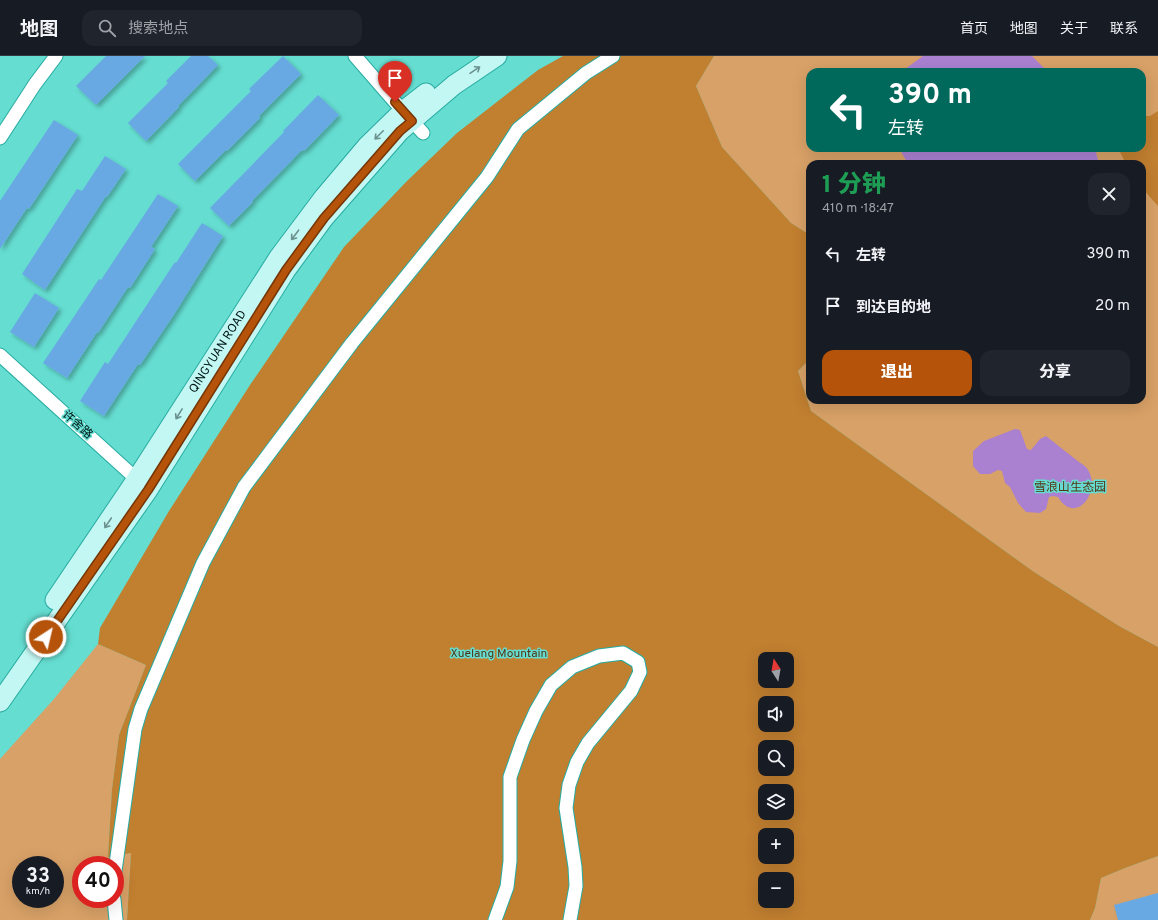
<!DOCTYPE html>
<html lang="zh">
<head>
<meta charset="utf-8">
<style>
	:root { --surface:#171b24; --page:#20242c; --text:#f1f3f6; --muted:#9ea1a6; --line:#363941; --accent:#b45309 }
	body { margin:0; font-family:Overpass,"Noto Sans SC",sans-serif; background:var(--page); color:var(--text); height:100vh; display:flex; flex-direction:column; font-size:15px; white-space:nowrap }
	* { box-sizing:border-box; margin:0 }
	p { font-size:13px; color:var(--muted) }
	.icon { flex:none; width:22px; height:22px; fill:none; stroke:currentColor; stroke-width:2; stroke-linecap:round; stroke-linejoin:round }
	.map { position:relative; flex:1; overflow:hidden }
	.details { position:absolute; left:806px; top:104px; width:340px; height:244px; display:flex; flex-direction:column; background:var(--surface); border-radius:12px; box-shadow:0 4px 16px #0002 }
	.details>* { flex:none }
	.hud { position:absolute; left:806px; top:12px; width:340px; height:84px; border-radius:12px; box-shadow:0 4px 16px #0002; background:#00695c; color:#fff; overflow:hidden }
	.needle { width:26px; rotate:349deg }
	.buttons { position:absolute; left:758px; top:596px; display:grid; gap:8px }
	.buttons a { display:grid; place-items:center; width:36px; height:36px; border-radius:8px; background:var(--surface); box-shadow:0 4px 16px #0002; font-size:20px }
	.speed { position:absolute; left:12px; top:800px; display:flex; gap:8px; font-size:20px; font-weight:700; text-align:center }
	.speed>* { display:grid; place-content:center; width:52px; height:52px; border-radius:50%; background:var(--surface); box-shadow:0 4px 16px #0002; line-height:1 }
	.speed small { font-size:10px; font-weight:400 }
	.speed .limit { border:6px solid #d22; background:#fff; color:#111 }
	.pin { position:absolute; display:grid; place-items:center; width:34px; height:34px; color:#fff; margin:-41px -17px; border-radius:50% 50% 50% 0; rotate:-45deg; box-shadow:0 0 4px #0007 }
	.pin .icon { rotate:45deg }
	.me { position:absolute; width:44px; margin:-22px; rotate:35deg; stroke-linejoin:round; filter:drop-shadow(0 0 3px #0008) }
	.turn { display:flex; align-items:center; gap:14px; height:84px; padding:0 16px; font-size:18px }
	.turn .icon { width:52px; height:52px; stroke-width:2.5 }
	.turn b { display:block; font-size:28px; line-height:34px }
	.round { display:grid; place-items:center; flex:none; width:42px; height:42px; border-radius:12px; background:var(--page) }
	.headline { display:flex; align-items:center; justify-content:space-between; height:68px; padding:0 16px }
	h1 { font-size:24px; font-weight:800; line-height:30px; color:#1e9e55 }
	.primary-button { display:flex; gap:8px; margin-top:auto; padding:8px 16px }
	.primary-button a { flex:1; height:46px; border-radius:12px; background:var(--accent); color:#fff; font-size:16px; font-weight:800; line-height:46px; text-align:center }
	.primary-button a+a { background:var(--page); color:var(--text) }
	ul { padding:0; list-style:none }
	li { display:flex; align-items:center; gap:12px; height:52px; padding:0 16px }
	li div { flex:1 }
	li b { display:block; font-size:15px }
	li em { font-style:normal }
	header { display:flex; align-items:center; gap:24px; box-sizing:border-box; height:56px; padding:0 20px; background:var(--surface); border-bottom:1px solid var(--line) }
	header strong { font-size:19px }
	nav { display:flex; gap:22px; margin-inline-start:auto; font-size:14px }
	.search { width:280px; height:36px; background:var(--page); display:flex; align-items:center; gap:10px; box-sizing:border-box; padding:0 14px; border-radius:12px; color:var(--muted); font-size:15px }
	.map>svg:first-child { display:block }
</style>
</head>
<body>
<header>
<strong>地图</strong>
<div class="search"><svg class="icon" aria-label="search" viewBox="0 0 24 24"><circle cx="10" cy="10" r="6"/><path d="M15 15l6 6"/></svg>搜索地点</div>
<nav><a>首页</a><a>地图</a><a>关于</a><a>联系</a></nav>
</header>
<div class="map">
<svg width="1158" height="864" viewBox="0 0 1158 864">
	<defs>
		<filter id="shadow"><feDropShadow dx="3" dy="3" stdDeviation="2" flood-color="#0004"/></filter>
	</defs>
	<rect width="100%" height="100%" fill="#65ddd1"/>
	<g fill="#d8a167" fill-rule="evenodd">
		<path d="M 714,0 L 1158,0 L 1158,591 L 1119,570 L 1034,516 L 811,355 L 798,315 L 810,303 L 810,344 L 1142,344 L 1142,108 L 810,108 L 810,179 L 791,167 L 722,91 L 696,30 ZM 810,16 L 1142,16 L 1142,92 L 810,92 Z"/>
		<path d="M 98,588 L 146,609 L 119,679 L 112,733 L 108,801 L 131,797 L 127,864 L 0,864 L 0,703 L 54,643 ZM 21,809 L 55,809 L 55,843 L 21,843 ZM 81,809 L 115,809 L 115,843 L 81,843 Z"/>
		<polygon points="1158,800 1158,864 1090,864 1095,852 1101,822 1125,812"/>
	</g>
	<g fill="#c17f30" fill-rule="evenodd">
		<path d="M 563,0 L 714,0 L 696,30 L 722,91 L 791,167 L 810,179 L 810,303 L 798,315 L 811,355 L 1034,516 L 1119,570 L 1158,591 L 1158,800 L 1125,812 L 1101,822 L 1095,852 L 1090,864 L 127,864 L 131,797 L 108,801 L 112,733 L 119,679 L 146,609 L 98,588 L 100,572 L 169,455 L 250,329 L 344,191 L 407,125 L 457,77 L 538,14 ZM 765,603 L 787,603 L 787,625 L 765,625 ZM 765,647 L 787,647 L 787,669 L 765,669 ZM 765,691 L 787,691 L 787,713 L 765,713 ZM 765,735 L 787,735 L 787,757 L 765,757 ZM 765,779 L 787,779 L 787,801 L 765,801 ZM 765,823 L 787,823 L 787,845 L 765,845 Z"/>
		<polygon points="1158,55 1158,150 1142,132 1142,108 1126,108 1118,92 1142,92 1142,60 1150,60"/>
	</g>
	<g fill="#aa81d1">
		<polygon points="923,0 1032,0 1048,16 901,16"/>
		<polygon points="899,92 1095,92 1099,108 908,108"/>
		<path d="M 1015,373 L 1020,374 L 1027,393 L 1031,394 L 1040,383 L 1046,380 C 1057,389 1068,397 1079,406 C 1082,408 1087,411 1088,414 C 1102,436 1075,470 1058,441 L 1053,440 L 1049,441 L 1046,453 L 1040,457 L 1026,456 L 1018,447 L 1010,431 L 1005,427 L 1002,415 L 998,414 L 990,418 L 980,418 L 973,410 L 973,395 L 984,385 Z"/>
	</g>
	<g fill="#68a9e4" filter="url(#shadow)">
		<polygon points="106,0 145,0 96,49 76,30"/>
		<polygon points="191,0 208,0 218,9 178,50 179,51 146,85 128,67 168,27 166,25"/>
		<polygon points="283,0 301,18 259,60 260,62 227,95 226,94 195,125 178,108 251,35 249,33"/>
		<polygon points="318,39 339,59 304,95 302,94 252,145 253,146 229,170 210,152 284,76 283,75"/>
		<polygon points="54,64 78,79 29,153 27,152 0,193 0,145"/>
		<polygon points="105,100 126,113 107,141 106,140 45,234 22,218 77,133 82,135"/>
		<polygon points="158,138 178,150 151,191 155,193 130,232 128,231 98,277 97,276 67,322 43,307 99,223 101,224"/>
		<polygon points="202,167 223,180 173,260 140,309 138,308 104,360 80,345 105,306 108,308 175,206 176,207"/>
		<polygon points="35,237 59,252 34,291 10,276"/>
		<polygon points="1158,837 1158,864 1118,864 1114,849"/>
	</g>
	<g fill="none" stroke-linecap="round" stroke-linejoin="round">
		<g stroke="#27aba1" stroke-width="15">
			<g id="street">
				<polyline points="355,0 395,46 423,77"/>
				<polyline points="0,82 35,28 56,0"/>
				<polyline points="0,299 142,428"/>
				<polyline points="115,815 135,673 141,653 203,507 244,431 352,287 487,121 518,73 586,17 613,0"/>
				<polyline points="114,843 116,864"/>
				<polyline points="495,864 507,831 510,805 510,721 523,684 536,655 551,629 572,611 599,600 623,597 638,606 640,616 631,635 588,687 577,706 569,729 566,752 575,811 576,830 570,864"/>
			</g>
		</g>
		<g stroke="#27aba1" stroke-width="21">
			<g id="secondary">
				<path id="s1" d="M 55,544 L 136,424 L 279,201 L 324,141 L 367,90 L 403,55 L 426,37"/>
				<polyline points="0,646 148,434 286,214 324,162 400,75 454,29 497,0"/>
			</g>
		</g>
		<use href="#street" stroke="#fff" stroke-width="13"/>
		<use href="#secondary" stroke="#c3f7f3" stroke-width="19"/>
	</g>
	<defs><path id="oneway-shaft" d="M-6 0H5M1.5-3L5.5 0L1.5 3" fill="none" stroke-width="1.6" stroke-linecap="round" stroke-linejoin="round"/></defs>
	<g stroke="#6b928f">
		<use href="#oneway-shaft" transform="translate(475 14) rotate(-34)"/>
		<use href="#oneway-shaft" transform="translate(379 79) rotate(135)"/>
		<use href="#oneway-shaft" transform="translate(295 179) rotate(127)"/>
		<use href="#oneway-shaft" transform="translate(179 358) rotate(122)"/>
		<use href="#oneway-shaft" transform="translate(108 467) rotate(124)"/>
	</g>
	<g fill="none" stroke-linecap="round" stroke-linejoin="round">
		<g stroke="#753606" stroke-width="10">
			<polyline id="route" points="46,581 148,434 286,214 324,162 400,75 412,65 395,46"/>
		</g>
		<use href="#route" stroke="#b45309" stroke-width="7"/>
	</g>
	<g text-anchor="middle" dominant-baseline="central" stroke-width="3" stroke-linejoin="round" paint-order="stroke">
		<g font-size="12" fill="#001715" stroke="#65ddd1">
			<text stroke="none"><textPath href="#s1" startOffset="297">QINGYUAN ROAD</textPath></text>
			<text transform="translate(77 369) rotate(42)">许舍路</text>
		</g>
		<g font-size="12" fill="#523516" stroke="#65ddd1">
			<text x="1070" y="432">雪浪山生态园</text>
			<text x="499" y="598">Xuelang Mountain</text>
		</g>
	</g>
</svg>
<div class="buttons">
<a><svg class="needle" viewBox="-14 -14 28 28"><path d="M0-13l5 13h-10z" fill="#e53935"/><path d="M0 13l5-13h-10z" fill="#9ea1a6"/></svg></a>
<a><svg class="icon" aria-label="sound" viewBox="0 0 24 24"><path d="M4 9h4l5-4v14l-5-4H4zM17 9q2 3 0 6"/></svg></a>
<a><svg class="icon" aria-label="search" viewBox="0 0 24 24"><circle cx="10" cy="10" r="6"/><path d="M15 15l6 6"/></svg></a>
<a><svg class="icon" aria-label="layers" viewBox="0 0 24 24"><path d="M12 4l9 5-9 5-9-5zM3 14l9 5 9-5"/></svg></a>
<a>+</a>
<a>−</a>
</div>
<div class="speed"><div>33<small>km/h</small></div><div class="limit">40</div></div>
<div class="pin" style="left:395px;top:46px;background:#d93025"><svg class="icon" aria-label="arrive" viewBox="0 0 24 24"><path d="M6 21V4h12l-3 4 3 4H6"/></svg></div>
<svg class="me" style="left:46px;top:581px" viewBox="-20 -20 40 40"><circle r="17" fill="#b45309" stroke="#fff" stroke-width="3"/><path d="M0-11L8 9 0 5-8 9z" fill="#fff"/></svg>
<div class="hud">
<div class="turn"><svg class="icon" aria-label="left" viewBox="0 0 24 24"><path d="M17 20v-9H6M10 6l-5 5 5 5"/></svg><div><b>390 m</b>左转</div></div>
</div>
<section class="details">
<div class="headline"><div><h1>1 分钟</h1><p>410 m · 18:47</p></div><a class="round"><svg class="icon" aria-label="close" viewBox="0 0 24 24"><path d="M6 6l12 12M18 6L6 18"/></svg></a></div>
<ul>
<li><svg class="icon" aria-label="left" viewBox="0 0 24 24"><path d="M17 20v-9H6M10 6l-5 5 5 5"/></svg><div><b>左转</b></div><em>390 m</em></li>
<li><svg class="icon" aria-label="arrive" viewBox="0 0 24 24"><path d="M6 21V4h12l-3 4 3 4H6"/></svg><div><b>到达目的地</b></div><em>20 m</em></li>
</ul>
<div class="primary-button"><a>退出</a><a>分享</a></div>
</section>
</div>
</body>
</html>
